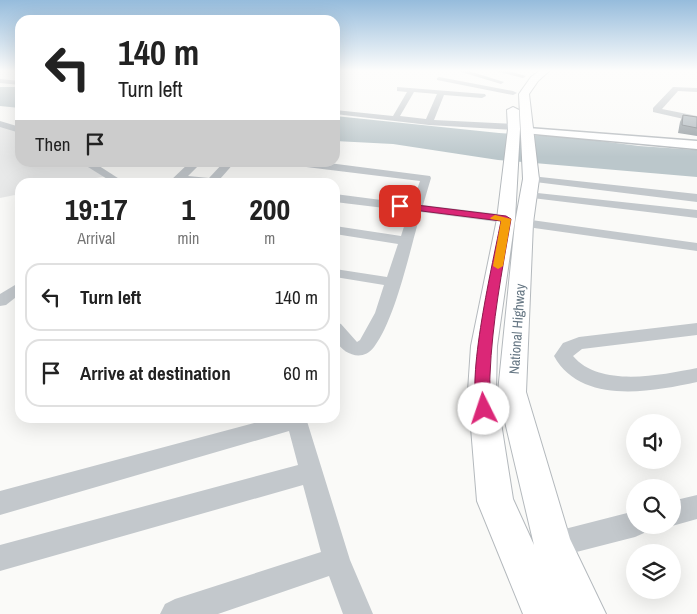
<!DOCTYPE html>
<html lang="en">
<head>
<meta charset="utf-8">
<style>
	:root { --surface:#fff; --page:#f2f2f2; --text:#222; --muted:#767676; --line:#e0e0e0 }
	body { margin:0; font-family:"Archivo Narrow",sans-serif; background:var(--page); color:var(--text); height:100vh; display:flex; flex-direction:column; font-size:19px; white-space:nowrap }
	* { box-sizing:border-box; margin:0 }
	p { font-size:16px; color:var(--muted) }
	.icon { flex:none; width:28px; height:28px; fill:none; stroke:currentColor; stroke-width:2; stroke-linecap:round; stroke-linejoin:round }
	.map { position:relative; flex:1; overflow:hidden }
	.side { position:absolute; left:15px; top:178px; width:325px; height:245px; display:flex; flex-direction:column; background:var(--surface); border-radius:15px; box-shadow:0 5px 20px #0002 }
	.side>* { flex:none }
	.banner { position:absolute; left:15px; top:15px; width:325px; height:152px; border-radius:15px; box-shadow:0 5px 20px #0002; background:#fff; color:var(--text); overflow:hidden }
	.controls { position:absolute; left:626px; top:414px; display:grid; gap:10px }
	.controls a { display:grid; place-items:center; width:55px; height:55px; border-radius:50%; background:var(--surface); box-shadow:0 5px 20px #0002; font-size:25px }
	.pin { position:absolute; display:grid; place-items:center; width:42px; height:42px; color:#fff; margin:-21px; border-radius:10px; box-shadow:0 2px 8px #0006 }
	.me { position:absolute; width:55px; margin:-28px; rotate:356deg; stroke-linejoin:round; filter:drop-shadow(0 0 4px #0008) }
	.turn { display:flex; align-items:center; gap:18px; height:105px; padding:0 20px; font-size:22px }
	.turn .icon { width:65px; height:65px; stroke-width:2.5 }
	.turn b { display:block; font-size:35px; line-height:42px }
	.then { display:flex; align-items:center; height:48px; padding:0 20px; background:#0003; gap:10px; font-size:19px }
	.eta { display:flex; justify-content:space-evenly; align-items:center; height:85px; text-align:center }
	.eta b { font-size:30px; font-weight:700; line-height:35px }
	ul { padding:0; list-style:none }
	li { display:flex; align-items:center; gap:15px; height:68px; margin:0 10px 8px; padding:0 10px; border:2px solid var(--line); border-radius:15px }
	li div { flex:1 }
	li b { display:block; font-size:19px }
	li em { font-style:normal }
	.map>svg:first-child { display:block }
</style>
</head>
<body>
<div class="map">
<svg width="697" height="614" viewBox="0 0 697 614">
	<rect width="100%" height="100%" fill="#fafaf8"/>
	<polygon fill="#e8e9e9" points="0,124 20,131 20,162 81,163 107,176 74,182 20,182 20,194 0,198"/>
	<g fill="#bbc7cb">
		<polygon points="0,87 20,87 20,108 0,106"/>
		<polygon points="335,116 499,133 577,138 639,146 697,150 697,177 498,160 393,144 335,141"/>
	</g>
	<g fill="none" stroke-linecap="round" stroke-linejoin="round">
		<g stroke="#b5babe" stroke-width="3">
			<polygon id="major" points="528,128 697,141 697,149 524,133 522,131"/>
		</g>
		<g stroke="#b4b9bd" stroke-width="2">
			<polygon id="highway" points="539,71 549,71 538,81 529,94 539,179 533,223 526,392 570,539 606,614 523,614 477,501 468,391 471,346 497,219 508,129 507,110 513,107 519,110 520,129 515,219 497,346 496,391 513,499 534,545 498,392 515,223 523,179 519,94 531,77"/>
		</g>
		<g fill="#c3c8cc" fill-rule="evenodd">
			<polygon points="458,71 469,71 504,82 501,84"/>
			<polygon points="495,71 509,71 526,76 523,78"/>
			<polygon points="439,77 513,91 517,93 513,95 437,80 437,78"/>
			<polygon points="0,79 20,81 20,85 0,83"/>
			<path d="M 397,87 L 485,94 L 486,96 L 482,98 L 444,95 L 434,120 L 514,124 L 518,127 L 514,130 L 429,125 L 335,114 L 335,110 L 393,116 L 407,92 L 397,91 ZM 414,92 L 437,94 L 426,119 L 400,116 Z"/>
			<polygon points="673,87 697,88 697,92 678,91 662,109 697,116 697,122 653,112 653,108"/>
			<polygon points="0,121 20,127 20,133 0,127"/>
			<polygon points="80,162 93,162 124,182 112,182"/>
			<polygon points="190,162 202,162 188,176 209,178 224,162 235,162 220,179 223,182 169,182"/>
			<path d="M 285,162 L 321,162 L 430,176 L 431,178 L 423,205 L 506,215 L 512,219 L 506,223 L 421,212 C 410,249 396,318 374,347 C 363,362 344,355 336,341 C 334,336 335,328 335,322 L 341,324 L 357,342 L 360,340 L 375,313 L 384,285 L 335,277 L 335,269 L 387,277 L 398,244 L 335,234 L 335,226 L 401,236 L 409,211 L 335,202 L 335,194 L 412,204 L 420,181 L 290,165 Z"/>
			<polygon points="531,176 697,194 697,202 527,181 526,179 527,177"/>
			<polygon points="528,192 697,210 697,218 524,197 522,195"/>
			<polygon points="524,219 697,243 697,251 520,226 518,223"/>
			<polygon points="20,282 20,294 6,305 0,306 0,294"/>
			<path d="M 697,323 L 697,335 L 582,349 L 573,356 C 600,388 661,375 697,368 L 697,382 C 651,392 581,405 554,356 L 563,343 L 579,337 Z"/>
			<polygon points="273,418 306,418 350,560 373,614 343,614 329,576 218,614 160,614 165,604 175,599 321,552 303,485 0,571 0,545 298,465 289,431 0,515 0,491"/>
			<polygon points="697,495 697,519 672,526 668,525 672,525 672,501"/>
			<polygon points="635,511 635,525 647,525 644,533 635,537 553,558 544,554 540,545 544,536 553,532"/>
		</g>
		<use href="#major" fill="#fff" fill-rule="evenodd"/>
		<use href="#highway" fill="#fff" fill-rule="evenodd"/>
	</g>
	<polygon fill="#929a9f" points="683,115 697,117 697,136 678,133 680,122"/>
	<polygon fill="#aab3b9" stroke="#777d82" points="683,115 697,117 697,128 682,125"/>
	<linearGradient id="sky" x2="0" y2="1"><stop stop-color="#96bcdc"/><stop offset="0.45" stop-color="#fdfdfc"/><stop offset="1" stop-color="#fdfdfc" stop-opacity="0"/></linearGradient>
	<rect width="697" height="157" fill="url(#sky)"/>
	<path fill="#db2777" stroke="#8e194d" d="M 400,203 L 506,216 L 511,219 C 502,271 492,323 490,375 C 489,385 493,406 489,413 L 484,415 L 479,413 C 464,384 494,258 501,221 L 398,208 L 396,206 Z"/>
	<polygon fill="#f59e0b" points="495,215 511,219 503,266 498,269 493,266 501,221 491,219 490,218"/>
	<g text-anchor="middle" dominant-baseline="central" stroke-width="5" stroke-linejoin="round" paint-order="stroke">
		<g font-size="14" fill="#657683" stroke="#fff">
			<text transform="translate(517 329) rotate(-86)">National Highway</text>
		</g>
	</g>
</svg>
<div class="controls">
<a><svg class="icon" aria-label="sound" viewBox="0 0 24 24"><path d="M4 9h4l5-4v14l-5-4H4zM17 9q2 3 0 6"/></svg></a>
<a><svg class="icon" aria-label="search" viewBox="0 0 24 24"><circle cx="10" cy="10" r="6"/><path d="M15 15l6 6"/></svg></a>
<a><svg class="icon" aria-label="layers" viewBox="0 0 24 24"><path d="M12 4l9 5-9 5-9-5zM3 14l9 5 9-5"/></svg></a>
</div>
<div class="pin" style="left:400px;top:206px;background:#d93025"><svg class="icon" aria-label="arrive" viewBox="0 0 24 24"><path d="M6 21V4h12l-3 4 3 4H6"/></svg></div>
<svg class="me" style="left:484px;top:409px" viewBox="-20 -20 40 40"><circle r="19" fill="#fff"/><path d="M0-13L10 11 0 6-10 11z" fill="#db2777"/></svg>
<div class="banner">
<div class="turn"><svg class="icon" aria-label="left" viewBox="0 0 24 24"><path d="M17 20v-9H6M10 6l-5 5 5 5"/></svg><div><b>140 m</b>Turn left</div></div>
<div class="then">Then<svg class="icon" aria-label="arrive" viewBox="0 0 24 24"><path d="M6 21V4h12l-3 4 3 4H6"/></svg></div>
</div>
<section class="side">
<div class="eta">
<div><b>19:17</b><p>Arrival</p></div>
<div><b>1</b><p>min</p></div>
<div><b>200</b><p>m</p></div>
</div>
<ul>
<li><svg class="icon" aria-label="left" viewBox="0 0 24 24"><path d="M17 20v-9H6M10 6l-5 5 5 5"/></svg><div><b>Turn left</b></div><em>140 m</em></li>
<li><svg class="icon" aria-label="arrive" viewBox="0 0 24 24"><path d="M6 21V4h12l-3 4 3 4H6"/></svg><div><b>Arrive at destination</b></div><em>60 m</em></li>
</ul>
</section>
</div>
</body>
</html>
